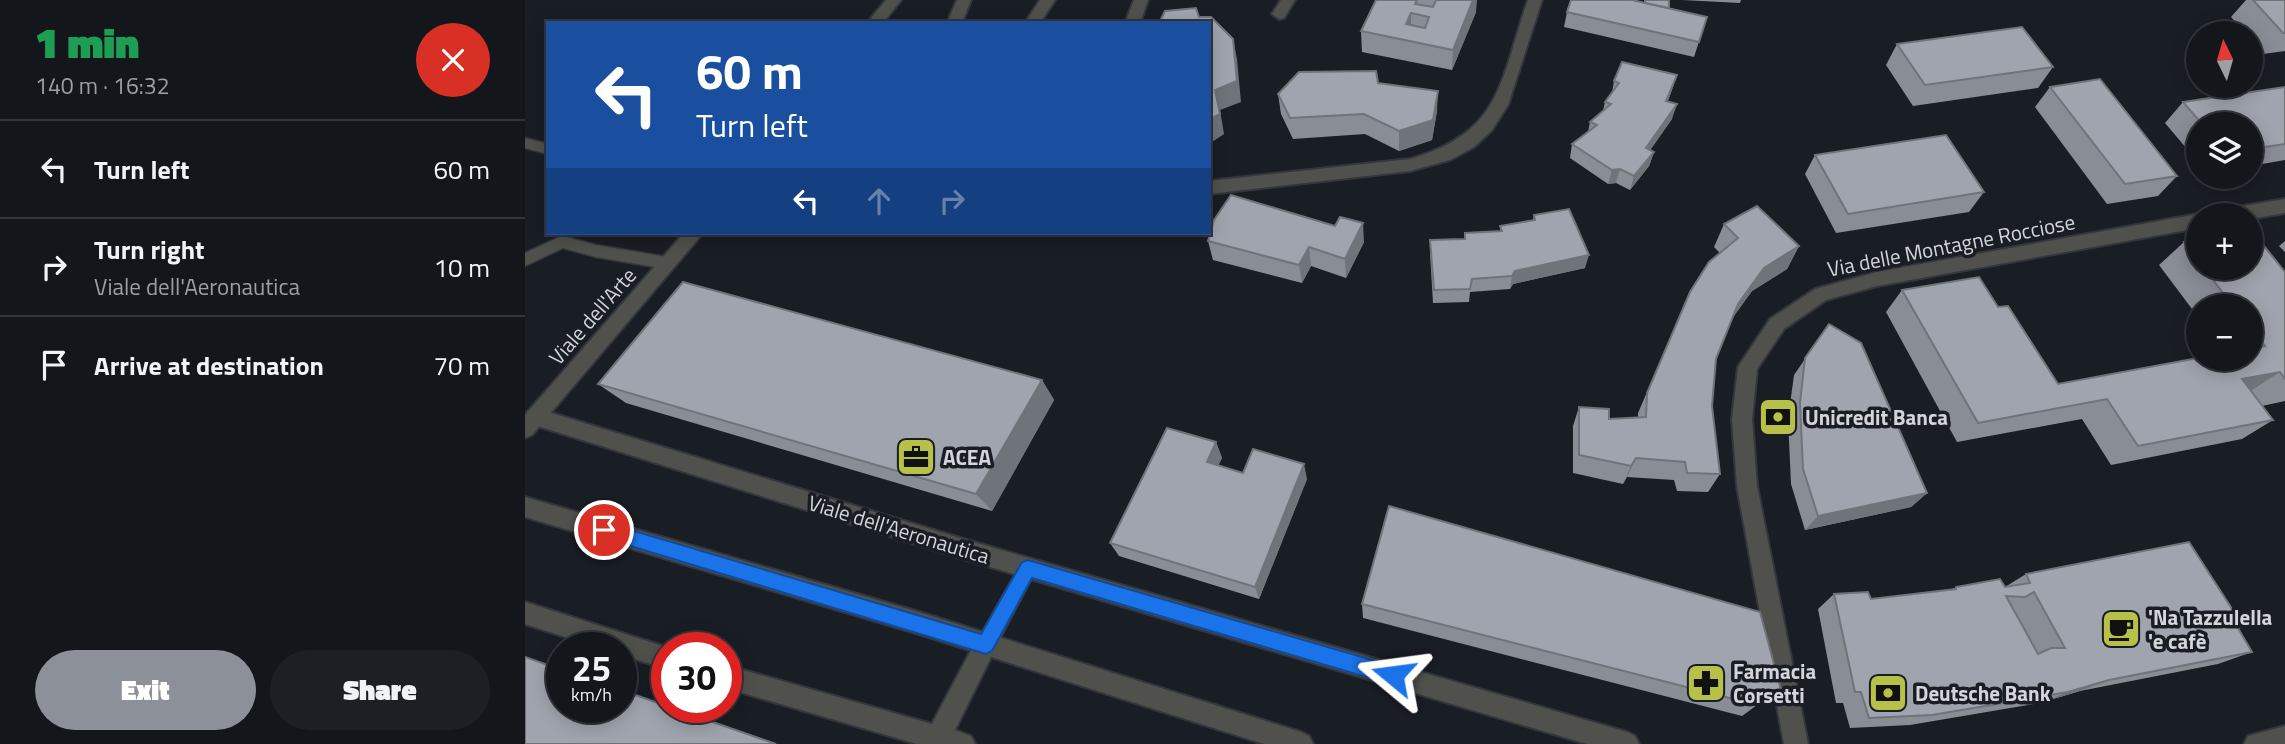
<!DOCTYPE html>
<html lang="en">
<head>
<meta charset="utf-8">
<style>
	:root { --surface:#13161b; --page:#1c1f24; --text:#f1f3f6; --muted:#9d9fa3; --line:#32353a; --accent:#8c9099 }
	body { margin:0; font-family:"Titillium Web",sans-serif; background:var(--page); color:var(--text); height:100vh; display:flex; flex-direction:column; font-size:26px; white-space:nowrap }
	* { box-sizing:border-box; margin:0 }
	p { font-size:23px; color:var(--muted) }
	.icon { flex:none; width:38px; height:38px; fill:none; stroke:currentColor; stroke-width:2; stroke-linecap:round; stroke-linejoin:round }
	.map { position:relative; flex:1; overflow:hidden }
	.drawer { display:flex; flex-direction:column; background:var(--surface); width:525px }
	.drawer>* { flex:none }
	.hud { position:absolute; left:21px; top:21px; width:665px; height:214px; border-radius:0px; box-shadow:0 4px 18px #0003,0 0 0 2px var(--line); background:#1a4fa0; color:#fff; overflow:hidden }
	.needle { width:46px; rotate:355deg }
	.tools { position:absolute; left:1661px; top:21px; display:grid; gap:14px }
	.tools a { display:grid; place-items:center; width:77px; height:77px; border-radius:50%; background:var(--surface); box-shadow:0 4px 18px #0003,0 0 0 2px var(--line); font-size:35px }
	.speed { position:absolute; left:21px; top:632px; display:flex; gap:14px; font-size:35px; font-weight:700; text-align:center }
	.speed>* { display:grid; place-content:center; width:91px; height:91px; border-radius:50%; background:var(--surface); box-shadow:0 4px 18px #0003,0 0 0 2px var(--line); line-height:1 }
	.speed small { font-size:18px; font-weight:400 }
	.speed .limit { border:10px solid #d22; background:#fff; color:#111 }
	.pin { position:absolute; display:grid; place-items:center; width:60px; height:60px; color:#fff; margin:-30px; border:4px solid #fff; border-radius:50%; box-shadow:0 2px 7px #0007 }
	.me { position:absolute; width:77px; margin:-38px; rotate:286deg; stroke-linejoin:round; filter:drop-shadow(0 0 5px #0008) }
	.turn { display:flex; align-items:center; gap:24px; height:147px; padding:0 35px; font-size:32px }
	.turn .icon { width:91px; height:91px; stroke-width:2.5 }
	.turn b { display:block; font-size:49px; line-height:60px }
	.lanes { display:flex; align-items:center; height:66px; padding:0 35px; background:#0003; justify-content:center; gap:35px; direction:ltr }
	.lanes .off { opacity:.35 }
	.round { display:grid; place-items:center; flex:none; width:74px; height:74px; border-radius:37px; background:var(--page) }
	.headline { display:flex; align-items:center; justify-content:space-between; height:119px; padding:0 35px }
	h1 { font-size:42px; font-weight:800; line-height:52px; color:#1e9e55 }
	.action { display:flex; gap:14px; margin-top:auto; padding:14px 35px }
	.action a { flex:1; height:80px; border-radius:42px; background:var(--accent); color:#fff; font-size:28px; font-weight:800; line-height:80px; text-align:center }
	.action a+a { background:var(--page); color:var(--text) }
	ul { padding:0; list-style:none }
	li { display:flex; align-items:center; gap:21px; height:98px; padding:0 35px; border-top:2px solid var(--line) }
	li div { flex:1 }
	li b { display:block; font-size:26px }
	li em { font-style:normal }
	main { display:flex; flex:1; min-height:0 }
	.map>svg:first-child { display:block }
</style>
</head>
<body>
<main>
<section class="drawer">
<div class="headline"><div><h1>1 min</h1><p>140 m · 16:32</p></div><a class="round" style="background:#d93025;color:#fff"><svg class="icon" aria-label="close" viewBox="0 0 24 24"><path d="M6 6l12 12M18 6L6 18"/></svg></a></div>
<ul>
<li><svg class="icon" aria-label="left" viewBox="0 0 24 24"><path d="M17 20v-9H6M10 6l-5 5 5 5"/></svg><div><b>Turn left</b></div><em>60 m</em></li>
<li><svg class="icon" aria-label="right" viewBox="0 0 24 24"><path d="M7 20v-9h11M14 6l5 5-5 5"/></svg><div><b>Turn right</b><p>Viale dell'Aeronautica</p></div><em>10 m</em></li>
<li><svg class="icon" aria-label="arrive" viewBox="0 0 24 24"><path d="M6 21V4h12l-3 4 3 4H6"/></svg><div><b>Arrive at destination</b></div><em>70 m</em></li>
</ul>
<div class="action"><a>Exit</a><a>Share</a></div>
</section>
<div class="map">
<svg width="1760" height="744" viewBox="0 0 1760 744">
	<rect width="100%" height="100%" fill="#191d24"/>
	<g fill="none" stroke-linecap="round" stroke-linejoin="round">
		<g stroke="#33373d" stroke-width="3">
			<g id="service">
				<polygon points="0,138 23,144 23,154 0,148"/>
				<polygon points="37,236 71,245 142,257 149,263 142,269 71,257 38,248 0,266 0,253"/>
				<polygon points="503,560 509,562 512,568 509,574 468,652 461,654 454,652 452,645 454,638 497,562"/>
			</g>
		</g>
		<g stroke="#33373d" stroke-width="4">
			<g id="minor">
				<polygon points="432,0 446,0 437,23 422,23"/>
				<polygon points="515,0 530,0 515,23 500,23"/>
				<polygon points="609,0 623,0 615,23 600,23"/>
				<polygon points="756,0 770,0 759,18 754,19 747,14"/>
				<path d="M 1003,0 L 1017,0 L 983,105 L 967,130 L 949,147 L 925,160 L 885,171 L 684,194 L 684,181 L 885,159 C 978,133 975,80 1003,0 Z"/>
				<polygon points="1760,199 1760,213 1726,219 1726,215 1698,215 1707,208"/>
				<polygon points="1673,214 1676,215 1673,215 1673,228 1352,286 1301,300 1259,329 1232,369 1227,419 1232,486 1283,744 1259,744 1212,486 1207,419 1213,367 1245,319 1290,289 1352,272"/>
				<polygon points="10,408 435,538 1102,732 1110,736 1114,744 1062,744 435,558 3,423 0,417 3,411"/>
				<polygon points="0,602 144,648 142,669 96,655 96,648 74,648 0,624"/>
				<polygon points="461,634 469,637 472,645 430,730 446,736 450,744 392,744 201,688 201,665 407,724 453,637"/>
			</g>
		</g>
		<g stroke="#33373d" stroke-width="4">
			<g id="tertiary">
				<polygon points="361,0 376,0 358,23 342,23"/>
				<polygon points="159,233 178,233 7,435 0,438 0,415"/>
				<polygon points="0,497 394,612 776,732 784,736 788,744 739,744 394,634 0,517"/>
				<polygon points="1760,726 1760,744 1719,744 1723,736"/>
			</g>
		</g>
		<use href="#service" fill="#50514d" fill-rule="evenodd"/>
		<use href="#minor" fill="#50514d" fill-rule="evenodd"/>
		<use href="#tertiary" fill="#50514d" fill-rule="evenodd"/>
	</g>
	<g fill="#898d96">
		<polygon points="851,0 948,0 951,12 927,70 837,52 836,31"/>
		<polygon points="1119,0 1144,0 1144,8 1182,17 1169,57 1039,27 1042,12 1119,3"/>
		<polygon points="1157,0 1216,0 1215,3"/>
		<polygon points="1721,0 1760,0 1760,51 1738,54 1726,39 1726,33 1720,33 1706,17"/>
		<polygon points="1372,44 1528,67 1513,88 1388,106 1361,65"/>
		<polygon points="1152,75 1143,101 1147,119 1125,150 1129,152 1124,166 1105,190 1091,183 1083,184 1045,158 1047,144 1063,132 1065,122 1078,111 1080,102 1087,93 1089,81"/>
		<polygon points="853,83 912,111 907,140 874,151 840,134 768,139 756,114 753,94"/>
		<polygon points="1525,87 1652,176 1633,196 1582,204 1510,107"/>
		<polygon points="1760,87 1760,160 1726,166 1726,124 1673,124 1673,162 1640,123 1658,102"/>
		<polygon points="1290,155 1459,192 1444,212 1311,233 1280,174"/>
		<polygon points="1009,215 1060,268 988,284 985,289 945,292 944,302 908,303 905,253 905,240 939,239 940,233 975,231 975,226 1008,220"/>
		<polygon points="1199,224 1274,246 1262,269 1227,291 1207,318 1191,359 1187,406 1195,474 1183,492 1152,491 1149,480 1102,477 1098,484 1048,473 1048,426 1054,407 1084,419 1113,417 1113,413 1165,292 1195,253 1189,247"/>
		<polygon points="1673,240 1673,268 1726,268 1760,272 1760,401 1737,406 1748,420 1717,439 1586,465 1557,419 1432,442 1361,312 1377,290 1473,307 1533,384 1726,359 1726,306 1673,306 1673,317 1634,265 1659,242"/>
		<polygon points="683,241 839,242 821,278 786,266 777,283 688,260"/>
		<polygon points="1760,241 1760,252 1754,246"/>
		<polygon points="1304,324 1402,493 1386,507 1280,530 1266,484 1263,419 1269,375"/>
		<polygon points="517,380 529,400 467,511 101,403 73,384"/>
		<polygon points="691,442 697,458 693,465 718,473 782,479 734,599 594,556 585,543"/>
		<polygon points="1501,574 1713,628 1727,652 1693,664 1555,691 1515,703 1385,725 1325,728 1318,703 1311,703 1293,609 1309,594 1346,599 1426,590 1431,587 1480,587"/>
		<polygon points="837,604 1256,690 1240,701 1232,701 1232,705 1217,716 838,618"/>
	</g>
	<g fill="#6f737a">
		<polygon points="948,0 952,0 951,12 927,70 928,50"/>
		<polygon points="886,13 886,34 881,24"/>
		<polygon points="708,39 712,59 716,102 695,110 699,134 684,144 684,120 690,90"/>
		<polygon points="1152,75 1147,90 1137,115 1141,101"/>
		<polygon points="913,91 912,111 907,140 874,151 874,131"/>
		<polygon points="1152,104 1147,119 1117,162 1121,148"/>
		<polygon points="1129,152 1124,166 1105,190 1109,176"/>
		<polygon points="1095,169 1091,183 1083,184 1087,170"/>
		<polygon points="838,223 839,242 821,278 820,259"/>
		<polygon points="1274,246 1262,269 1227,291 1202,326 1213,304 1239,268"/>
		<polygon points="784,247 786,266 777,283 774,265"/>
		<polygon points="1064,255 1060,268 988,284 985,289 987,276 990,271"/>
		<polygon points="1755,372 1724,392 1717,379"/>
		<polygon points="517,380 529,400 467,511 451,494"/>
		<polygon points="691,442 697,458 688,477 682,462"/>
		<polygon points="1111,458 1102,477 1098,484 1106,466"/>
		<polygon points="779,464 782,479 734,599 730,587"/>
		<polygon points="1402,493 1386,507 1280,530 1293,516"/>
		<polygon points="1584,680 1555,691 1515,703 1543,692"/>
	</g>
	<g fill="#9fa4ae" stroke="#6f737a" stroke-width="2" fill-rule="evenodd">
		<path d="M 851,0 L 892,0 L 890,4 L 908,7 L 911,0 L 948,0 L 928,50 L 836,31 ZM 886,13 L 904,17 L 900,28 L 881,24 Z"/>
		<polygon points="1046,0 1107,0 1182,17 1174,42 1042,12"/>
		<polygon points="1120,0 1144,0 1144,8 1120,3"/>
		<polygon points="1728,0 1760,0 1760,33 1758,33"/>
		<polygon points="671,8 674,17 686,17 708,39 712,81 690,90 695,114 684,120 684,23 634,23 640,11"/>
		<polygon points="1497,27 1528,67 1400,85 1372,44"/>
		<polygon points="1097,62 1152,75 1141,101 1152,104 1121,148 1129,152 1109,176 1095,169 1087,170 1047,144 1072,125 1065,122 1086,104 1080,102 1094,83 1089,81"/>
		<polygon points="851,71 853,83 913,91 908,120 874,131 839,114 765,118 753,94 774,72"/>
		<polygon points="1575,79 1652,176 1600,184 1525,87"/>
		<polygon points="1760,87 1760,144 1726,149 1726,124 1677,124 1658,102"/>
		<polygon points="1421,135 1459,192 1323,214 1290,155"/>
		<polygon points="706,195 810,226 815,217 838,223 820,259 784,247 774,265 683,241 689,220"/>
		<polygon points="1232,206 1274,246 1239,268 1213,304 1191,359 1187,406 1195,474 1162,473 1160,462 1111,458 1106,466 1054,455 1054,407 1084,409 1084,419 1121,417 1122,393 1165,292 1184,262 1213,238 1199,224"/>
		<polygon points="1044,209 1064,255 990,271 987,276 947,279 945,289 909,290 905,240 940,239 940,233 977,231 975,226 1010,220 1009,215"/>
		<polygon points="1726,231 1727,231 1760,272 1760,379 1755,372 1717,379 1748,420 1613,446 1582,399 1453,423 1377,290 1454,277 1473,307 1483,306 1533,384 1673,358 1726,359 1726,349 1740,346 1726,328 1726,306 1708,306 1679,268 1726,268"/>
		<polygon points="1673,240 1673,261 1659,242"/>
		<polygon points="158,282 517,380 451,494 73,384"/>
		<polygon points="1304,324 1336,343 1402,493 1293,516 1278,469 1275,403 1280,358"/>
		<polygon points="642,428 691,442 682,462 718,473 728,449 779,464 730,587 585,543"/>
		<polygon points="864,506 1235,612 1256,690 1234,690 1232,705 837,604"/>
		<path d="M 1664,542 L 1718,626 L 1713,628 L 1727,652 L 1584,680 L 1543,692 L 1407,715 L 1344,718 L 1336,692 L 1330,692 L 1309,594 L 1343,592 L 1346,599 L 1431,589 L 1431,587 L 1475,579 L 1480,587 L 1505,583 L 1501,574 ZM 1509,592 L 1540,648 L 1526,648 L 1513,654 L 1481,596 L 1500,597 Z"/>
		<polygon points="0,657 37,670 37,707 96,707 96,690 251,744 0,744"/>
	</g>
	<polygon fill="#1a73e8" stroke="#114b97" stroke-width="2" points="79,522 456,634 497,562 503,560 868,666 875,668 877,675 875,682 868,685 507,578 467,651 461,654 79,538 73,536 70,530 73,524"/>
	<defs>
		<g id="bank-square" transform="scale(2.0125)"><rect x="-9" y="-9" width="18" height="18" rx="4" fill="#b7c148" stroke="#191d24"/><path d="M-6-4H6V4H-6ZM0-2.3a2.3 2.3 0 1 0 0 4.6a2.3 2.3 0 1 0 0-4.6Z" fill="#111"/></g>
		<g id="office-square" transform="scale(2.0125)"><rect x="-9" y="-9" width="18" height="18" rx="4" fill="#b7c148" stroke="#191d24"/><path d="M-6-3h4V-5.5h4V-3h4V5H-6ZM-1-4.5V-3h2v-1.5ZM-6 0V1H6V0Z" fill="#111"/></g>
		<g id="cafe-square" transform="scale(2.0125)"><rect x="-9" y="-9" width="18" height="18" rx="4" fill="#b7c148" stroke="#191d24"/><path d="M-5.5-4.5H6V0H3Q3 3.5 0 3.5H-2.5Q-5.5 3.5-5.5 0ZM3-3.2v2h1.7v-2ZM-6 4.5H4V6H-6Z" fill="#111"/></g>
		<g id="pharmacy-square" transform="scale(2.0125)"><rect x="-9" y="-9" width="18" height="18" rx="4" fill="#b7c148" stroke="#191d24"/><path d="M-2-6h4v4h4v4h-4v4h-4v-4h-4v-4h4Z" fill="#111"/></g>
	</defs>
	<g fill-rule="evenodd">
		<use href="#bank-square" x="1253" y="417"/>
		<use href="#office-square" x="391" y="457"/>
		<use href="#cafe-square" x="1596" y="629"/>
		<use href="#pharmacy-square" x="1181" y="683"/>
		<use href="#bank-square" x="1363" y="693"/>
	</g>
	<g text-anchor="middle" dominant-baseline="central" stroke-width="7" stroke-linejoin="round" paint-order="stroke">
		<g font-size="21" fill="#d3d5da" stroke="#191d24">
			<text transform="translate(1426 245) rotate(-11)">Via delle Montagne Rocciose</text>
			<text transform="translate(67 316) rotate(-49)">Viale dell'Arte</text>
			<text transform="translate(374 529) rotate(17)">Viale dell'Aeronautica</text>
		</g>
		<g font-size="21" font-weight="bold" fill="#d3d5da" stroke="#191d24" text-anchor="start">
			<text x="1280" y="417">Unicredit Banca</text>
			<text x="418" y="457">ACEA</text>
			<text x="1623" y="617">'Na Tazzulella<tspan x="1623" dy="24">'e cafè</tspan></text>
			<text x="1208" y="671">Farmacia<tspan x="1208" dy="24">Corsetti</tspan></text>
			<text x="1390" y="693">Deutsche Bank</text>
		</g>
	</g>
</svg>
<div class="tools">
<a><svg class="needle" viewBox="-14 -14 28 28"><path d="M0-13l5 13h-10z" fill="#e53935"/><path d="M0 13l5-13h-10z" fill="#9d9fa3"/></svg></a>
<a><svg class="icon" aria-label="layers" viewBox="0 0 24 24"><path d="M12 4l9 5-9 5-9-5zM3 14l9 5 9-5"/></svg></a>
<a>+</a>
<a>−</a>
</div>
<div class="speed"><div>25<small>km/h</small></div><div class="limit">30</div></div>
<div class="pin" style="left:79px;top:530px;background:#d93025"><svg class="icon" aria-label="arrive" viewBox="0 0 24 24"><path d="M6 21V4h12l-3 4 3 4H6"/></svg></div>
<svg class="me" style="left:868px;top:675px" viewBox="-20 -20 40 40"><path d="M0-17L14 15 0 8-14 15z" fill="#1a73e8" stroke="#fff" stroke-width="4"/></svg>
<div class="hud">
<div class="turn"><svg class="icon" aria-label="left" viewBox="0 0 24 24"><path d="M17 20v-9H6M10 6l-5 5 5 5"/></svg><div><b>60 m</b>Turn left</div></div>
<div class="lanes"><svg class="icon" aria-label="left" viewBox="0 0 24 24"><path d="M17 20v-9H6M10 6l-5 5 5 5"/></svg><svg class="icon off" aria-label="ahead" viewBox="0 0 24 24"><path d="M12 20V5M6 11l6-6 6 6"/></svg><svg class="icon off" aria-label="right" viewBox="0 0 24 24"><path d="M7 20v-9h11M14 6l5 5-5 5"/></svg></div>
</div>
</div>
</main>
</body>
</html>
